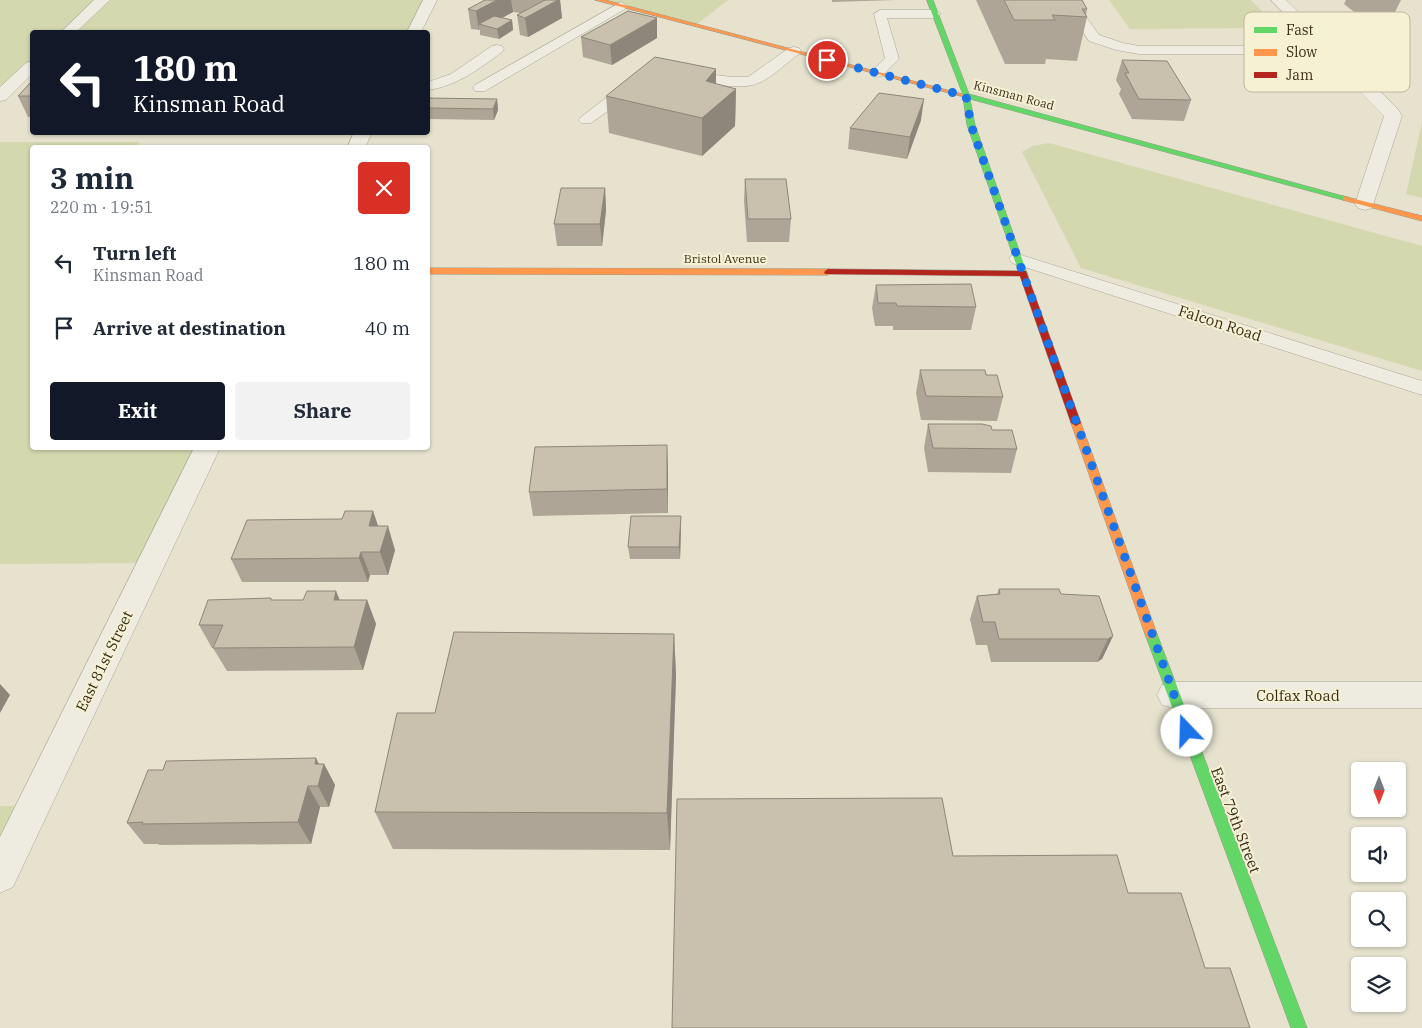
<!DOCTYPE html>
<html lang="en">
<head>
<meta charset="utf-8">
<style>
	:root { --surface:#fff; --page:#f2f2f3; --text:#1f2937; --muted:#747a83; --accent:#111827 }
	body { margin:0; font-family:"IBM Plex Serif",serif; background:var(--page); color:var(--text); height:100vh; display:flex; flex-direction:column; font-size:19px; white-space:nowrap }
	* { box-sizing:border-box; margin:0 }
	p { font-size:16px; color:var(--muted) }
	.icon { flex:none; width:28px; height:28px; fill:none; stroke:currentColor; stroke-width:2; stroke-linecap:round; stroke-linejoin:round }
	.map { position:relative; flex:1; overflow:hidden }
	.panel { position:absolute; left:30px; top:145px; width:400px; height:305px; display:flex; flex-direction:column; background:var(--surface); border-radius:5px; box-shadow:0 1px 4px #0004 }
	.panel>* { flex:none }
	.banner { position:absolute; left:30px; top:30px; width:400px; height:105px; border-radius:5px; box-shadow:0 1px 4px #0004; background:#111827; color:#fff; overflow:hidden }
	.needle { width:32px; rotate:180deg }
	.controls { position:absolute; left:1351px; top:762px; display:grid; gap:10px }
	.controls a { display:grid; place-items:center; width:55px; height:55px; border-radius:5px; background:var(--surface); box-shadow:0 1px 4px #0004; font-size:25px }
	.pin { position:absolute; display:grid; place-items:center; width:42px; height:42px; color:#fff; margin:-21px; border:2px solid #fff; border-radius:50%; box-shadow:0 1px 5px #0007 }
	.me { position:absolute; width:55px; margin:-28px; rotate:339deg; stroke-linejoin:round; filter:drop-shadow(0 0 4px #0008) }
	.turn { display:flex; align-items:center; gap:18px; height:105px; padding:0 20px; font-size:22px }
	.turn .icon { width:65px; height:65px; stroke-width:2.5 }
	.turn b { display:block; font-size:35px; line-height:42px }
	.round { display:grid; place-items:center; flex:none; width:52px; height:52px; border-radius:5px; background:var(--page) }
	.overview { display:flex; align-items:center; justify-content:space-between; height:85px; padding:0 20px }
	h1 { font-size:30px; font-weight:700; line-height:38px }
	.action { display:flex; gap:10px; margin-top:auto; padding:10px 20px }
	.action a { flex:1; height:58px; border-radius:5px; background:var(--accent); color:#fff; font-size:20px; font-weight:700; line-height:58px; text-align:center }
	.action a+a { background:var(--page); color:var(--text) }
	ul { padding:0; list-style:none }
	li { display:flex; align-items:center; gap:15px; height:65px; padding:0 20px }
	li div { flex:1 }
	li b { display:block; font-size:19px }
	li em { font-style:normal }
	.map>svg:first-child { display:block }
</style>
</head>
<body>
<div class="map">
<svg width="1422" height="1028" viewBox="0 0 1422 1028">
	<rect width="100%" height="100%" fill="#e6e2ce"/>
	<g fill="#d3d8af">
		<polygon points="0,0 430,0 414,32 32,32 32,66 0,96"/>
		<polygon points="598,0 728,0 696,25"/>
		<polygon points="1109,0 1251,0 1278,28 1130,29"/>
		<polygon points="1422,122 1422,198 1406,194"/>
		<polygon points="0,142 140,142 135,147 32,148 32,448 207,448 151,563 0,564"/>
		<polygon points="1049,143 1422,246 1422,371 1081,268 1022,152 1033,146"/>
		<polygon points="0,806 33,806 0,875"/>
	</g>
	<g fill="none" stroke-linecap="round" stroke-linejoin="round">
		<g stroke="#aba697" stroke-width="1">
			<g id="lane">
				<polygon points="1062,0 1074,0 1099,35 1123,43 1139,46 1328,46 1335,50 1328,54 1139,54 1116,50 1089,41"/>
				<polygon points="621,2 627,6 625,9 485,91 475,91 473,88 475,85"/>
				<polygon points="880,10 935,10 941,14 935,18 887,18 899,59 882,76 877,77 870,73 885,58 874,14"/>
				<path d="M 497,45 L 502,46 L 504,49 L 502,52 C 479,69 457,86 428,90 L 428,82 L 451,74 L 492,46 Z"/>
				<path d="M 794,47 L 799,48 L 801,51 L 799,54 C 786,63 775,75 761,82 C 737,93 708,81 683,79 L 678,78 L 676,75 L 678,72 L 683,71 L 732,77 L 748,77 L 789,48 Z"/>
				<polygon points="634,83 639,84 641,87 591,123 581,123 578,120 581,117 619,88"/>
				<polygon points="1018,254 1422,381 1422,395 1012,263 1009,259 1012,255"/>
			</g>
		</g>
		<g stroke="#aba697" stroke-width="1">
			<g id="street">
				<polygon points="94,0 110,0 76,32 61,32"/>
				<polygon points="423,0 437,0 421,32 407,32"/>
				<polygon points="1271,0 1286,0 1397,108 1402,116 1372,208 1365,210 1358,208 1355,204 1384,116"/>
				<polygon points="32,61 32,74 6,100 0,101 0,87 26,63"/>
				<polygon points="354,132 372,132 365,148 347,148"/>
				<polygon points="194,448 220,448 13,887 0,893 0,837"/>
				<polygon points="1173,682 1422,682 1422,708 1173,708 1162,705 1157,695 1162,685"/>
			</g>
		</g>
		<g stroke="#9b9686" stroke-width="1">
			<g id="fast">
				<polygon points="927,0 933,0 969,94 1350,198 1343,200 970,99 975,125 1028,276 1024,279 1021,278 967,125 963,97 960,95 962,93"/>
				<polygon points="1151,629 1155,630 1157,634 1307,1028 1291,1028 1145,634 1147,630"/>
			</g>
		</g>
		<g stroke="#9b9686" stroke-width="1">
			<g id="slow">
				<polygon points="595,0 605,0 966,95 961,96"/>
				<polygon points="1343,196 1422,216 1422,221 1343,200"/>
				<polygon points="428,268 828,269 832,272 828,275 428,274"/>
				<polygon points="1076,420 1081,423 1157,634 1155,638 1151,639 1147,638 1145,634 1071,423"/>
			</g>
		</g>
		<g stroke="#9b9686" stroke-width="1">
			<polygon id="jam" points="828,269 1026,271 1081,423 1076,426 1071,423 1020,276 825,274 824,272"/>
		</g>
		<use href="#lane" fill="#eeebe0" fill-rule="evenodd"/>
		<use href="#street" fill="#eeebe0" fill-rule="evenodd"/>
		<use href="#fast" fill="#63d668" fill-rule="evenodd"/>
		<use href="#slow" fill="#ff974d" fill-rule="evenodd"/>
		<use href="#jam" fill="#b3261e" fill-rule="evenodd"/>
	</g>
	<g fill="#aea596">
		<polygon points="485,0 560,0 562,18 528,37 520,35 517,15 521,13 513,12 502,18 512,20 513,30 499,39 480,35 480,30 471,29 468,9"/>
		<polygon points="832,0 896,0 832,2"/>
		<polygon points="976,0 1082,0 1087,9 1086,15 1087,17 1077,61 1046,59 1045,64 1005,64"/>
		<polygon points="1346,0 1401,0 1394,14 1358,15 1344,4"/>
		<polygon points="581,37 657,38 612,65 583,57"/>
		<polygon points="1122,60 1191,100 1184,121 1132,119 1119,94 1121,89 1116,80"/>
		<polygon points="716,69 716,84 736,89 735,126 702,156 609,133 606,96"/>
		<polygon points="32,81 32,117 28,117 18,96"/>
		<polygon points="428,98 497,99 498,110 494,120 428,119"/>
		<polygon points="921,120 907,159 848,149 850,128"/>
		<polygon points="745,179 791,219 789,242 747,242 744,201"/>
		<polygon points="605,188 606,210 602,246 557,246 554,224"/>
		<polygon points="876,285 976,307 971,330 893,330 893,326 875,326 872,308"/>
		<polygon points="920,370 986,375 1003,397 997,421 921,420 916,393"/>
		<polygon points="928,424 992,430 1017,449 1011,473 928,472 924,448"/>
		<polygon points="668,469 668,513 533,516 529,492"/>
		<polygon points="373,511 378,526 395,550 388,575 370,575 368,582 242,582 231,559 342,519"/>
		<polygon points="681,528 680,559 630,559 628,547"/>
		<polygon points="999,589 1061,594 1113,636 1102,659 1097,662 991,662 987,645 976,645 970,619 977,596 997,594"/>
		<polygon points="272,600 367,600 376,624 363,670 227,671 213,648 212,648 199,625"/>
		<polygon points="674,634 676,675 670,850 393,849 375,812 435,713"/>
		<polygon points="324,764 335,785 329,807 320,807 311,844 159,845 158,844 144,844 127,823 163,770"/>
	</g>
	<g fill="#8d867a">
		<polygon points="497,0 511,0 513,12 487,26 479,24 479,31 476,11"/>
		<polygon points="558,0 560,0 562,18 528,37 525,18"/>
		<polygon points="657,18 657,38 612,65 610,45"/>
		<polygon points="512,20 513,30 499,39 497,29"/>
		<polygon points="716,69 716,105 736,89 735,126 702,156 702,118 706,81"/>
		<polygon points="497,99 498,110 494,120 493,109"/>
		<polygon points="924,99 921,120 907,159 910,137"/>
		<polygon points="605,188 606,210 602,246 600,224"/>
		<polygon points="667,445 668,469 668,513 667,489"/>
		<polygon points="373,511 381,535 369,526"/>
		<polygon points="681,516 681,528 680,559 679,547"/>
		<polygon points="388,526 395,550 388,575 380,552"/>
		<polygon points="361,552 370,575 368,582 359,558"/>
		<polygon points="336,591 346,615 334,600"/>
		<polygon points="367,600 376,624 363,670 354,647"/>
		<polygon points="674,634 676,675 670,850 667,813"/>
		<polygon points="1113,636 1102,659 1097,662 1108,639"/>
		<polygon points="0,684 10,695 0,713"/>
		<polygon points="316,758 322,770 324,764 335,785 329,807 318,786 315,764"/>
		<polygon points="308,786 320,807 311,844 298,822"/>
	</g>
	<g fill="#cac0ae" stroke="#8d867a">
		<polygon points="485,0 497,0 476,11 468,9"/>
		<polygon points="543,0 558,0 525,18 517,15 545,0"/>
		<polygon points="1004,0 1082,0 1087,9 1082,9 1087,17 1052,15 1055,20 1014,20"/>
		<polygon points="628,11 657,18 610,45 581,37"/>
		<polygon points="494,16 512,20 497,29 479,24"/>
		<polygon points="655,57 716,69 706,81 736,89 702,118 606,96"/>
		<polygon points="1122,60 1167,61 1191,100 1139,99 1125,73 1129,73"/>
		<polygon points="32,81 32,96 18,96"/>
		<polygon points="879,93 924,99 910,137 850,128"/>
		<polygon points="428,98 497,99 493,109 428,108"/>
		<polygon points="745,179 786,179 791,219 748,219"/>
		<polygon points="561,188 605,188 600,224 554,224"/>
		<polygon points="971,284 976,307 897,306 896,303 878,303 876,285"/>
		<polygon points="920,370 985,370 986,375 997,375 1003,397 926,396"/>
		<polygon points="928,424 982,424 991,426 992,430 1012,430 1017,449 933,448"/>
		<polygon points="667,445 667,489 529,492 535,447"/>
		<polygon points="345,511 373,511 369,526 388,526 380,552 361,552 359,558 231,559 247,520 342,519"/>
		<polygon points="631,516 681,516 679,547 628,547"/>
		<polygon points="999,589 1059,589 1061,594 1099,596 1113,636 1108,639 999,639 995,622 983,622 977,596 1000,594"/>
		<polygon points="307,591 336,591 334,600 367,600 354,647 213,648 223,625 199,625 208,600 271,598 271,600 303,600"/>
		<polygon points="454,632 674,634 667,813 375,812 397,713 435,713"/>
		<polygon points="316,758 315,764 324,764 318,786 308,786 298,822 142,824 143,822 127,823 148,770 163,770 166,761"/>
		<polygon points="942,798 953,856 1117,855 1128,893 1181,893 1205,968 1230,968 1250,1028 672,1028 677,799"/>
	</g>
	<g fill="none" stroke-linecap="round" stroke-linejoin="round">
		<polyline stroke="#1a73e8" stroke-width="9" stroke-dasharray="0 16.2" points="827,60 966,96 971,125 1018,259 1187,731"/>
	</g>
	<g text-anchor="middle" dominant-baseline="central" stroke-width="4" stroke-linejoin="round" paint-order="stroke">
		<g font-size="12" fill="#3b2f1d" stroke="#f7f1d3">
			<text transform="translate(1014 95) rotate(15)">Kinsman Road</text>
			<text x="725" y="258">Bristol Avenue</text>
		</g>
		<g font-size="15" fill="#3b2f1d" stroke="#f7f1d3">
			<text transform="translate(1220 323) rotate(18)">Falcon Road</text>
			<text transform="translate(104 661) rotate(-64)">East 81st Street</text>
			<text x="1298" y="695">Colfax Road</text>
			<text transform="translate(1236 820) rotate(69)">East 79th Street</text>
		</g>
	</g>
	<rect x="1244" y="12" width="166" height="80" rx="8" fill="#f7f1d3" stroke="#bfb79c" stroke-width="1"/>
	<rect x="1254" y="27" width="23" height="6" fill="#63d668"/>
	<rect x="1254" y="49" width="23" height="7" fill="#ff974d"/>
	<rect x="1254" y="72" width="23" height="6" fill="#b3261e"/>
	<g font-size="14" fill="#3b2f1d">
		<text x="1286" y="35">Fast</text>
		<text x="1286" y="57">Slow</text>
		<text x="1286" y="80">Jam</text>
	</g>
</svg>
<div class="controls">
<a><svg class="needle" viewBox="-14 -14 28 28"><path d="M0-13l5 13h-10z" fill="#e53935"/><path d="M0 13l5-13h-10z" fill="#747a83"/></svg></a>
<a><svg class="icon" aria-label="sound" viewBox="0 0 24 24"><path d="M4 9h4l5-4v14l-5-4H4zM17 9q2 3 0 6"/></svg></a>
<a><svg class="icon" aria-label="search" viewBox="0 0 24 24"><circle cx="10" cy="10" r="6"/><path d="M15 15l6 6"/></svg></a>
<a><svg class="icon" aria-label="layers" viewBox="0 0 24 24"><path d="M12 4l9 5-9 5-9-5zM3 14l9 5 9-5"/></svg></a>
</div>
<div class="pin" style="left:827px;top:60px;background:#d93025"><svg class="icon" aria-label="arrive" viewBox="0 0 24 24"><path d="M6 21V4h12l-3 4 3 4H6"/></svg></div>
<svg class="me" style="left:1187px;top:731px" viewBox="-20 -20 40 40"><circle r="19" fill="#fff"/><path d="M0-13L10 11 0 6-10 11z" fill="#1a73e8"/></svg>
<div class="banner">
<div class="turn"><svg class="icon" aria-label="left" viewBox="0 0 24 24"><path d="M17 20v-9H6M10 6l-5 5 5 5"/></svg><div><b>180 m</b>Kinsman Road</div></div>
</div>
<section class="panel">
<div class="overview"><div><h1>3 min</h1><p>220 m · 19:51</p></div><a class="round" style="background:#d93025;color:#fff"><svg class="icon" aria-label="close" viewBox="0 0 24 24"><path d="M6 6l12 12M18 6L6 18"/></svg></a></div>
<ul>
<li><svg class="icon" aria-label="left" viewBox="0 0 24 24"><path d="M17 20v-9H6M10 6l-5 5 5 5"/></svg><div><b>Turn left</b><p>Kinsman Road</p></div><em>180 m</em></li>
<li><svg class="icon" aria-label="arrive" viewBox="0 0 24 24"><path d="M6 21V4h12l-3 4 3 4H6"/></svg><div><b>Arrive at destination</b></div><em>40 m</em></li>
</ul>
<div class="action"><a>Exit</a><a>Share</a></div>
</section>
</div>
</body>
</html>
